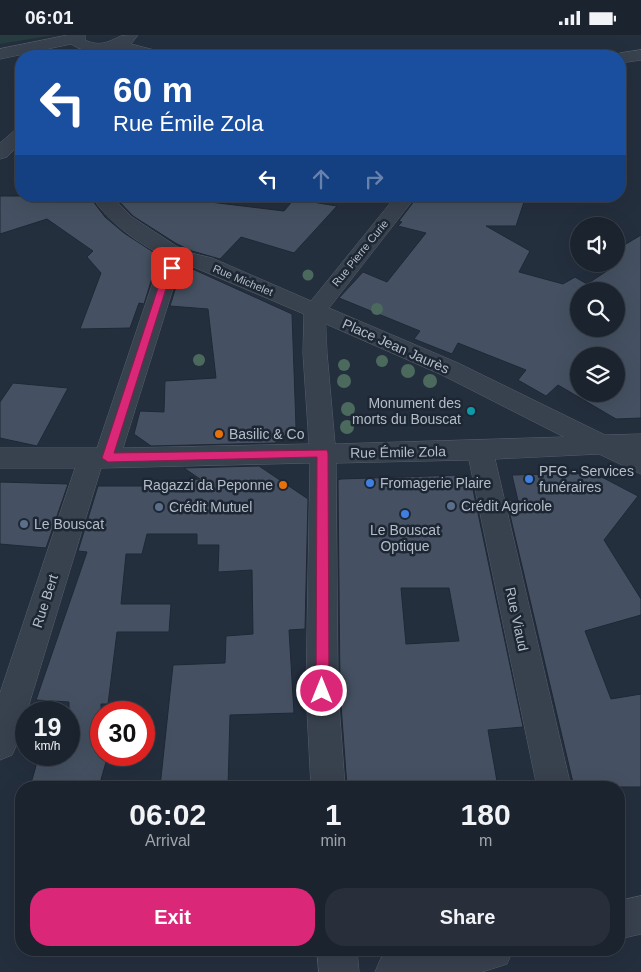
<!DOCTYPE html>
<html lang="en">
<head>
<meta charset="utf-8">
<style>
	:root { --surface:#1b232e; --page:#282f3a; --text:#f1f3f6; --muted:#a0a4aa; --line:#39404a; --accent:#db2777 }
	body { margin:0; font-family:Helvetica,sans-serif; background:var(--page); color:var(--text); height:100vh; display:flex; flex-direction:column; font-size:19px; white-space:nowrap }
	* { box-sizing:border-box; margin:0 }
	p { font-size:16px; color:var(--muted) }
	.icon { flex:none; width:28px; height:28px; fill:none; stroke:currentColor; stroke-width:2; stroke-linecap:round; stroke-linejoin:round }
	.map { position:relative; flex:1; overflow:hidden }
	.panel { position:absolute; left:15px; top:746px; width:610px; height:175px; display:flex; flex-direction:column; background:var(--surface); border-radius:20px; box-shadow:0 5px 20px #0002,0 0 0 1px var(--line) }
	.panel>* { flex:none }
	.top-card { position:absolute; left:15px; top:15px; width:611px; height:152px; border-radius:20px; box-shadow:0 5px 20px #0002,0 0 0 1px var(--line); background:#1a4fa0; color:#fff; overflow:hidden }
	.tools { position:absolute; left:570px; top:182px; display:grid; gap:10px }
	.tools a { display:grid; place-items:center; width:55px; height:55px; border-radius:50%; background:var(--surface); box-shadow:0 5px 20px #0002,0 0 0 1px var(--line); font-size:25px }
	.speed { position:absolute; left:15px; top:666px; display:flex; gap:10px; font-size:25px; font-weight:700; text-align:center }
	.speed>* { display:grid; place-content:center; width:65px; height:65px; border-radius:50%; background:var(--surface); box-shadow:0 5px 20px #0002,0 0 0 1px var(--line); line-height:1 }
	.speed small { font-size:12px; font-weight:400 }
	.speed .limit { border:8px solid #d22; background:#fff; color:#111 }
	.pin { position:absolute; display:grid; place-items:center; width:42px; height:42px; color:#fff; margin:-21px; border-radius:10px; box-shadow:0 2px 8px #0006 }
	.me { position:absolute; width:55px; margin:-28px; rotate:0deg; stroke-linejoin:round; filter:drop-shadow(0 0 4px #0008) }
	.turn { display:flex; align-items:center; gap:18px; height:105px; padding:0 15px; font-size:22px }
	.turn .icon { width:65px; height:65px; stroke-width:2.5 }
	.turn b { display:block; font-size:35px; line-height:42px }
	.lanes { display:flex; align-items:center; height:48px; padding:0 15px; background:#0003; justify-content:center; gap:25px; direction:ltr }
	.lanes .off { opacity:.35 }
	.eta { display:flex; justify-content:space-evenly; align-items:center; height:85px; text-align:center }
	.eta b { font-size:30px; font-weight:800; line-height:35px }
	.cta { display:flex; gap:10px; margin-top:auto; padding:10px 15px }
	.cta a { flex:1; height:58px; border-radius:20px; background:var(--accent); color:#fff; font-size:20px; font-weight:800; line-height:58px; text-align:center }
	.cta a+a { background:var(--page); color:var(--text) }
	.status { display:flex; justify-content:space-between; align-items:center; height:35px; padding:0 25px; background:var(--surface); direction:ltr }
	.status svg { height:14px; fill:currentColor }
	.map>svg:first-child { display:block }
</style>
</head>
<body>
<div class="status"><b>06:01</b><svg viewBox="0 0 49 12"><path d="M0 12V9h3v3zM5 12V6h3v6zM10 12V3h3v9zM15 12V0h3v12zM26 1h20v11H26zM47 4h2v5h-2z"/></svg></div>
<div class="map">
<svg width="641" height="937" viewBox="0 0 641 937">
	<rect width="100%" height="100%" fill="#242f3e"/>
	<polygon fill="#263c3f" points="0,0 55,0 0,9"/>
	<g fill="#455162" stroke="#1f2835" fill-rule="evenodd">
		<polygon points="0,161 89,161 105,182 124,198 164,224 152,243 144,269 139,268 130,293 80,294 101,238 87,222 93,216 47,184 0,199"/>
		<polygon points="114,161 215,161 210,167 284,176 294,164 337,171 294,218 241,202 220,224 192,216 177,209 133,181"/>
		<path d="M 418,161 L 526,161 L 516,191 L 486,191 L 530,216 L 519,237 L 563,249 L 575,242 L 587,249 L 616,230 L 616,215 L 641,200 L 641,383 L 616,384 L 558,350 L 546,361 L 518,345 L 526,335 L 458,308 L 452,319 L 414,304 L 420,296 L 339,263 L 363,237 L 387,247 L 426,198 L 398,191 L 402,187 L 399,186 ZM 579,256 L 616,256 L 616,294 L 579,294 ZM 579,321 L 616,321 L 616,359 L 579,359 Z"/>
		<polygon points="186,231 292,279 296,392 275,408 151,411 134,399 140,376 164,377 165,346 216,343 208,274 170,271 178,245"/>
		<polygon points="13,348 68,353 37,411 0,403 0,367"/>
		<polygon points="259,431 308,464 305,594 289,595 294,678 230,680 228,752 160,752 173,630 225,628 226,601 253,599 252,535 218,537 219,510 197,510 197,499 147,499 142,519 126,519 121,569 171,569 169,597 117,597 108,669 101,669 101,720 108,720 99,752 30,752 39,720 69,720 69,667 36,665 87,517 78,516 98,451 143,451 144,448 200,444 184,433"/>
		<polygon points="594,438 638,461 604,505 641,564 641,580 585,596 611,664 641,659 641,752 574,752 506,463 519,470 512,440"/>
		<path d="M 462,440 L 471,445 L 523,692 L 488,695 L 498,752 L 347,752 L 340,656 L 338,445 L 341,444 ZM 401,553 L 449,553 L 459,606 L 406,609 Z"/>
		<polygon points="0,447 68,449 46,513 0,509"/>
	</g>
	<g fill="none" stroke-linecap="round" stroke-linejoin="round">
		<g stroke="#565f6c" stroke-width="1">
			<g id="minor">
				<path d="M 68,0 L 85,0 L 85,5 C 100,12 108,7 121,1 C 125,0 133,0 138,0 L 131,9 L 166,18 L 168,21 L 143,21 L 119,15 L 98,18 L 78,13 L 71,9 L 0,24 L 0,14 Z"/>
				<polygon points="641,15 641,25 620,28 620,21 613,21 620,18"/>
				<polygon points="21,94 21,108 7,122 0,124 0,108 15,95"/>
				<path d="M 91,161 L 111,161 L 132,182 L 176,211 L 191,218 L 212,223 L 311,266 L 396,161 L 416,161 L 329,273 L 458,328 L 605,400 L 641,399 L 641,439 L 599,419 L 495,424 L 571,752 L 537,752 L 469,425 L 336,428 L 338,656 L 345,752 L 311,752 L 306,656 L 310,428 L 101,433 L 17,709 L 12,720 L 0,725 L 0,658 L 75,433 L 0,433 L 0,413 L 97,413 L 154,244 L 167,223 C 138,208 110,189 91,161 ZM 185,229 L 196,233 L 304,279 L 303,318 L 309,409 L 123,413 L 176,244 ZM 326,289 L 442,340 L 564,402 L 335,409 L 327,318 Z"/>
				<polygon points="641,861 641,899 619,904 619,866"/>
				<polygon points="317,915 357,915 359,937 319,937"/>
				<polygon points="405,915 513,915 507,929 482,937 375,937 381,923"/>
			</g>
		</g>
		<use href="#minor" fill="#38414e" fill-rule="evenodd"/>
	</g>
	<g fill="#4b6a5d">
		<circle cx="308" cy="240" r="5.5"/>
		<circle cx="377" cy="274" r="6"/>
		<circle cx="199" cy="325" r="6"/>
		<circle cx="382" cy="326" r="6"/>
		<circle cx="344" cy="330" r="6"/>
		<circle cx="408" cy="336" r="7"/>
		<circle cx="344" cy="346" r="7"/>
		<circle cx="430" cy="346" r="7"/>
		<circle cx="348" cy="374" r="7"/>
		<circle cx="347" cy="392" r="7"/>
	</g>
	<polygon fill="#db2777" stroke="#8e194d" points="172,230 176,233 169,244 114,418 327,415 328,418 329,656 327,661 322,662 318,661 316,656 317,422 108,427 102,423 161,244 169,231"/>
	<circle fill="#0f9aa8" stroke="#1d2633" stroke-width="2" cx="471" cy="376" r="5"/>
	<g fill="#e8710a" stroke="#1d2633" stroke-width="2">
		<circle cx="219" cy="399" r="5"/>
		<circle cx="283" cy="450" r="5"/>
	</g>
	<g fill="#3f7fe0" stroke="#1d2633" stroke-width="2">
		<circle cx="529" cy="444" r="5"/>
		<circle cx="370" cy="448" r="5"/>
		<circle cx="405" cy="479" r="5"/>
	</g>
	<g fill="#5c6f8a" stroke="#1d2633" stroke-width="2">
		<circle cx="451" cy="471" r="5"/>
		<circle cx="159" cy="472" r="5"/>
		<circle cx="24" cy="489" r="5"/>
	</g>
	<g text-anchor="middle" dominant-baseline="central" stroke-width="5" stroke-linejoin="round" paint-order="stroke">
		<g font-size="11" fill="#b4bcc9" stroke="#1d2633">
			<text transform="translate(360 218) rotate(-51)">Rue Pierre Curie</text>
			<text transform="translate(243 245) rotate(23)">Rue Michelet</text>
		</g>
		<g font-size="14" fill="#b4bcc9" stroke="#1d2633">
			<text transform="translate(396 311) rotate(24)">Place Jean Jaurès</text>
			<text transform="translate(398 417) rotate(-1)">Rue Émile Zola</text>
			<text transform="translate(45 566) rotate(-72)">Rue Bert</text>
			<text transform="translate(517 584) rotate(78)">Rue Viaud</text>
		</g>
		<g font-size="14" fill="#b4bcc9" stroke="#1d2633" text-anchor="start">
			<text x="461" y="368" text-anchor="end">Monument des<tspan x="461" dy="16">morts du Bouscat</tspan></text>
			<text x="229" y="399">Basilic &amp; Co</text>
			<text x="539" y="436">PFG - Services<tspan x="539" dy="16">funéraires</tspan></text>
			<text x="380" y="448">Fromagerie Plaire</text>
			<text x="273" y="450" text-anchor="end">Ragazzi da Peponne</text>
			<text x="461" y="471">Crédit Agricole</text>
			<text x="169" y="472">Crédit Mutuel</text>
			<text x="34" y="489">Le Bouscat</text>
			<text x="405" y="495" text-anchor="middle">Le Bouscat<tspan x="405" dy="16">Optique</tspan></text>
		</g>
	</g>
</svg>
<div class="tools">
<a><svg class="icon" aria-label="sound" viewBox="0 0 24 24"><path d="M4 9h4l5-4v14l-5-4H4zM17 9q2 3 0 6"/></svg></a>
<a><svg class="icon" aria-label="search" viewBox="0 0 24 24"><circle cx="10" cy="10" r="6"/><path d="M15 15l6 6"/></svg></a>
<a><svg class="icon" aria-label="layers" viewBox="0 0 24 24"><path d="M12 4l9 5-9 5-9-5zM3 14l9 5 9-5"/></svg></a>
</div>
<div class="speed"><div>19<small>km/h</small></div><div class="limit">30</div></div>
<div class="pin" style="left:172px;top:233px;background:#d93025"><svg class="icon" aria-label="arrive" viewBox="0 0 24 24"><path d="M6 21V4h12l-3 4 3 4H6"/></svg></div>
<svg class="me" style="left:322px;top:656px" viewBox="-20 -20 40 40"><circle r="17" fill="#db2777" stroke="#fff" stroke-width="3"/><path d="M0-11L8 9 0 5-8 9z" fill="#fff"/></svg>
<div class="top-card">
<div class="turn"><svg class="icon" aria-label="left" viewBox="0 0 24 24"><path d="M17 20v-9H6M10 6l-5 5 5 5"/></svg><div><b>60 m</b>Rue Émile Zola</div></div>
<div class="lanes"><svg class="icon" aria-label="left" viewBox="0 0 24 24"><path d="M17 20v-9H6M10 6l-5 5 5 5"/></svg><svg class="icon off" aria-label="ahead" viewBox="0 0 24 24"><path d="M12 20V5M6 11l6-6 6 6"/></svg><svg class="icon off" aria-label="right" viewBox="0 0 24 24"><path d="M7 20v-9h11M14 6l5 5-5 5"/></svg></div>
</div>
<section class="panel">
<div class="eta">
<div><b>06:02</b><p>Arrival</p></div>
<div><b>1</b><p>min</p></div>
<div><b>180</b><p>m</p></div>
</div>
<div class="cta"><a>Exit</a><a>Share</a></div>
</section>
</div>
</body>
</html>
